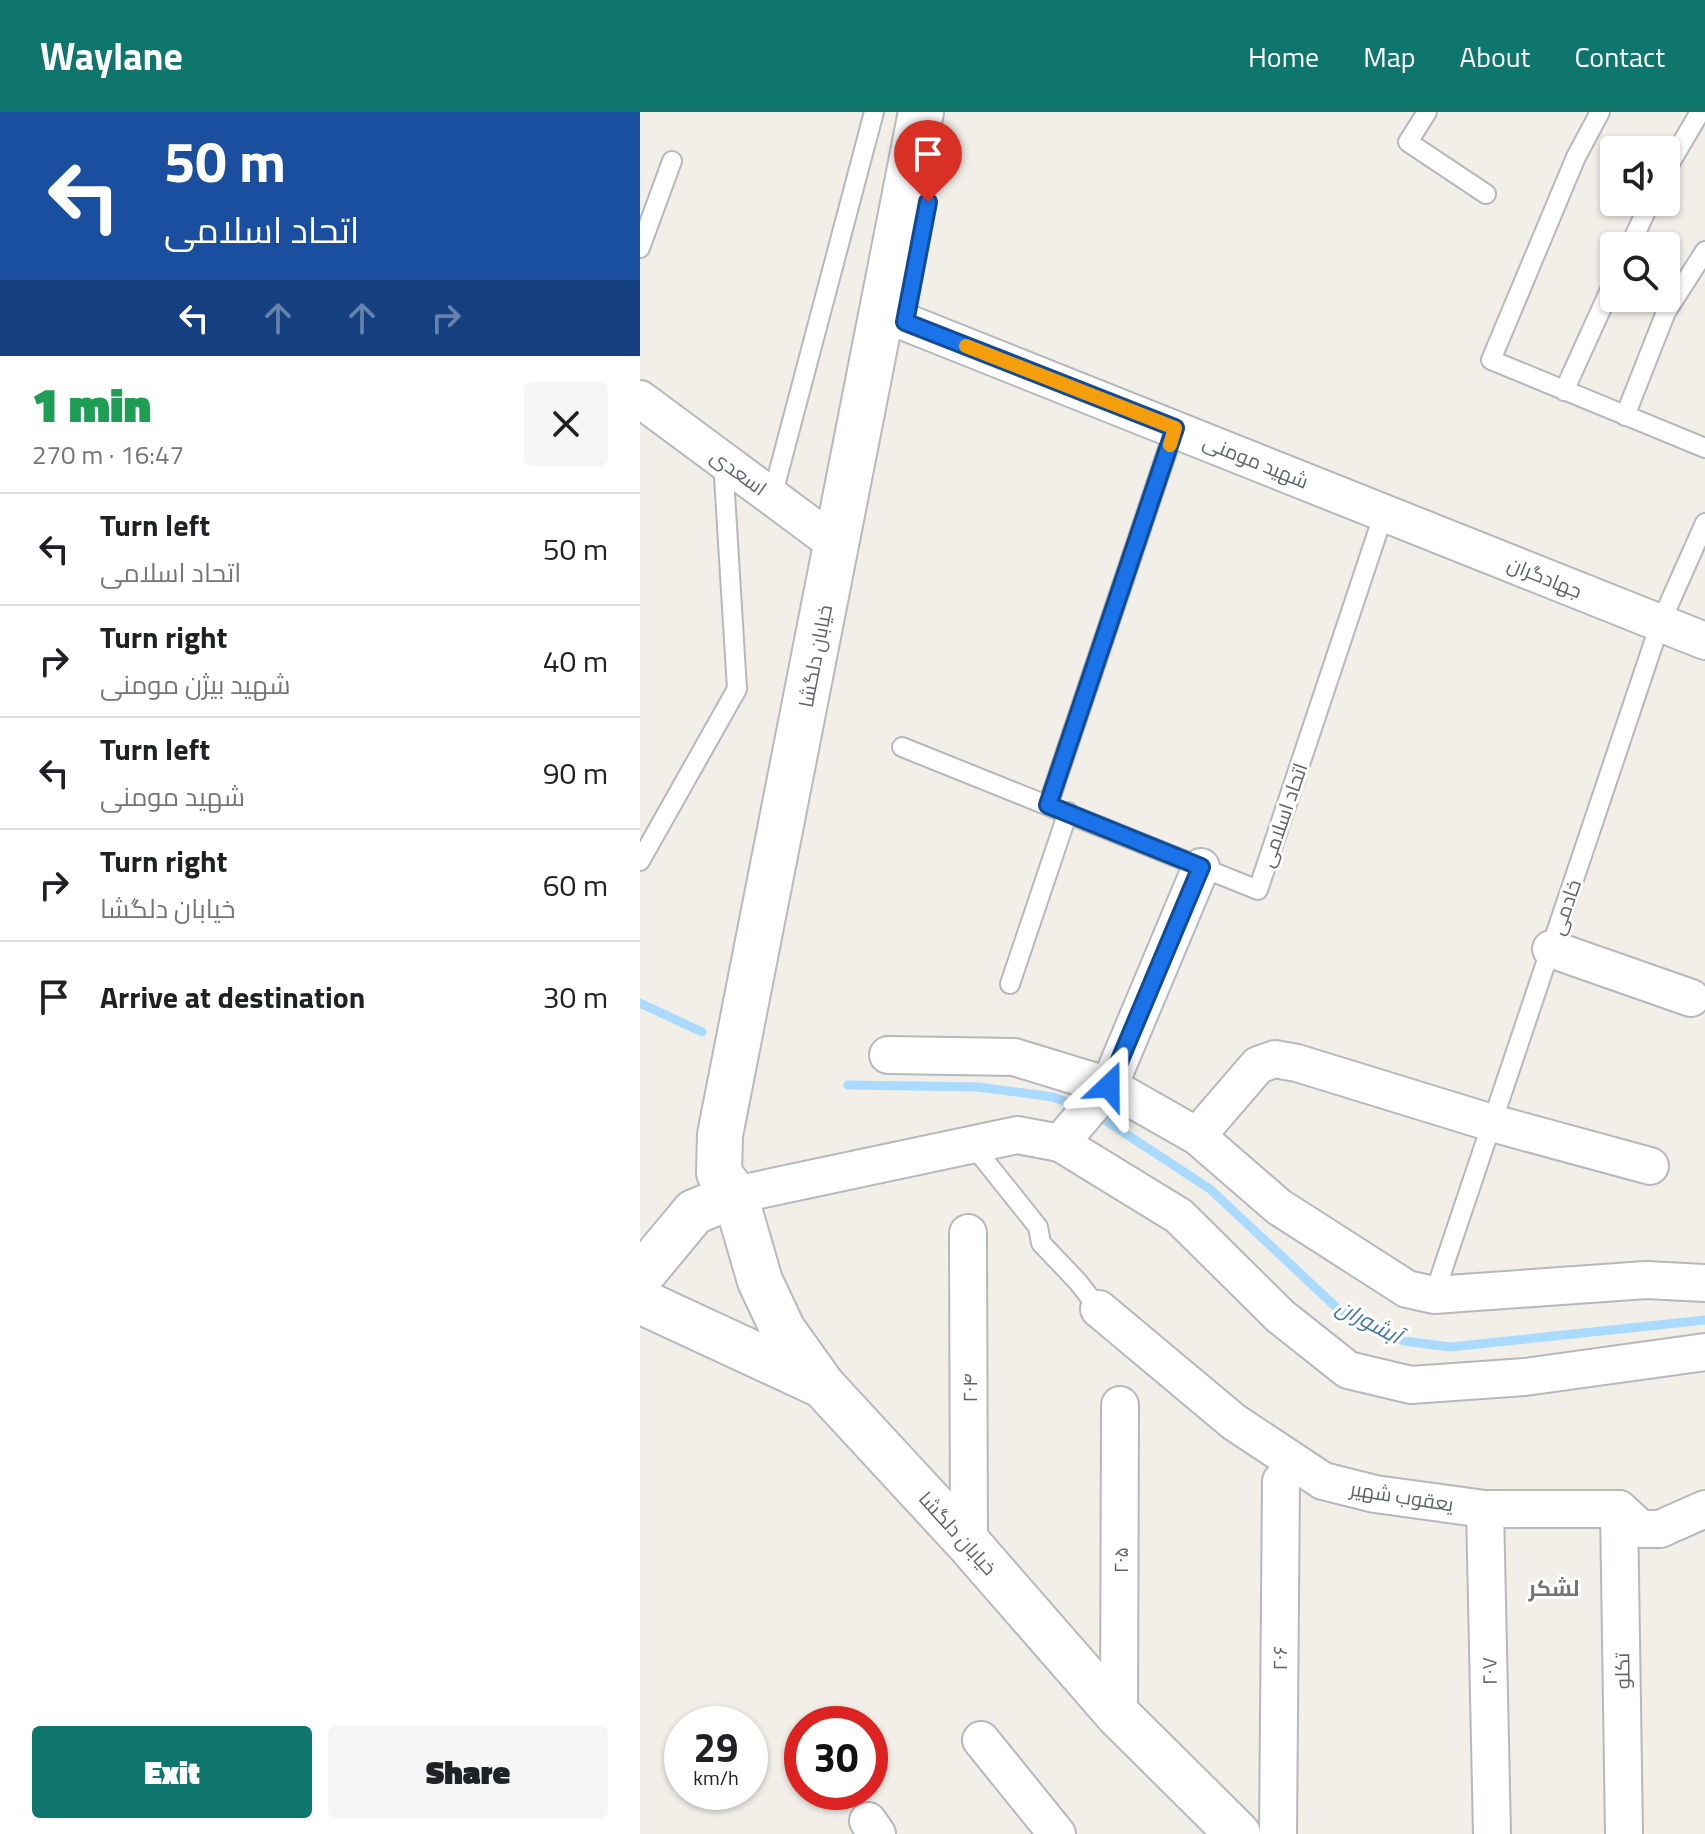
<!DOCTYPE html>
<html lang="en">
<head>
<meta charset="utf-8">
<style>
	:root { --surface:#fff; --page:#f6f6f6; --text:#202124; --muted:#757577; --line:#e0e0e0; --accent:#0f766e }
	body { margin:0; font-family:"Titillium Web",Cairo,sans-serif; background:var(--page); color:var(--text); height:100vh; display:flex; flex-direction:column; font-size:30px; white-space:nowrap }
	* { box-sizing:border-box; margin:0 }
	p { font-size:26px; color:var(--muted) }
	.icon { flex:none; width:44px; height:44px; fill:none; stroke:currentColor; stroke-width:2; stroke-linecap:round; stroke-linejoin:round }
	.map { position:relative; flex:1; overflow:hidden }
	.details { display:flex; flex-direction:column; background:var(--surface); width:640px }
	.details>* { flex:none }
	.banner { background:#1a4fa0; color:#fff; overflow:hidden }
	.buttons { position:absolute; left:960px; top:24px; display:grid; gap:16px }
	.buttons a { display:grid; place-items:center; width:80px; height:80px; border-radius:8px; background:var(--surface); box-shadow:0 2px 6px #0004; font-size:40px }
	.speed { position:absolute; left:24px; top:1594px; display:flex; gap:16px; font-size:40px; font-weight:700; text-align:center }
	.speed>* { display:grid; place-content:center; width:104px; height:104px; border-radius:50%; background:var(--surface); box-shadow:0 2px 6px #0004; line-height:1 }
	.speed small { font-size:20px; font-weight:400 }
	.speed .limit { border:12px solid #d22; background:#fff; color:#111 }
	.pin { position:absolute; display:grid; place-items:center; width:68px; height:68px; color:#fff; margin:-82px -34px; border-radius:50% 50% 50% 0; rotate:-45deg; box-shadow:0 0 8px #0007 }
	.pin .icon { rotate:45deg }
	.me { position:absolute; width:88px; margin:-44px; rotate:23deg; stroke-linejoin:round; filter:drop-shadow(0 0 6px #0008) }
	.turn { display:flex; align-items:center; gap:28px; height:168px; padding:0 32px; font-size:36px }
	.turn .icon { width:104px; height:104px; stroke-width:2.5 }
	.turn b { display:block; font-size:56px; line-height:68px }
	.lanes { display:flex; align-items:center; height:76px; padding:0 32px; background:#0003; justify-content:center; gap:40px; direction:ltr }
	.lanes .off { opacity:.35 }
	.round { display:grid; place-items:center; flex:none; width:84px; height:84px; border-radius:8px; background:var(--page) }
	.overview { display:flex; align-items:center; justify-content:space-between; height:136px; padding:0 32px }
	h1 { font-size:48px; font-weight:800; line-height:60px; color:#1e9e55 }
	.button { display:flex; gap:16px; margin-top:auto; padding:16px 32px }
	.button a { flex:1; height:92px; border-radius:8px; background:var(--accent); color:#fff; font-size:32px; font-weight:800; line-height:92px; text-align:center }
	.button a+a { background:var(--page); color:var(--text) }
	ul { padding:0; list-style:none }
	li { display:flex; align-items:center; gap:24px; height:112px; padding:0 32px; border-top:2px solid var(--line) }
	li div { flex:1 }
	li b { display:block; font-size:30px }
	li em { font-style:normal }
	header { display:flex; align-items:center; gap:48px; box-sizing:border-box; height:112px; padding:0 40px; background:var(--accent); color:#fff }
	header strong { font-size:38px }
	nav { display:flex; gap:44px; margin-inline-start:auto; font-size:28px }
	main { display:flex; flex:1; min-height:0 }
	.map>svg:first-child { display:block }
</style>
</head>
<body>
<header>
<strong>Waylane</strong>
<nav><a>Home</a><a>Map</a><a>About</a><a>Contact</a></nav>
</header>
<main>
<section class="details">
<div class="banner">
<div class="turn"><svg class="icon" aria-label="left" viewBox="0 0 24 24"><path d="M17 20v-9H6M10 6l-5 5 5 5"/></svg><div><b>50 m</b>اتحاد اسلامی</div></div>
<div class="lanes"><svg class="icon" aria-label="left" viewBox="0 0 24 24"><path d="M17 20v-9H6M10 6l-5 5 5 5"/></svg><svg class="icon off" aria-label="ahead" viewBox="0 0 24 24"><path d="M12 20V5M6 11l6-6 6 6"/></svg><svg class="icon off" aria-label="ahead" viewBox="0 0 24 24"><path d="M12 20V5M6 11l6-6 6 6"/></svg><svg class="icon off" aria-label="right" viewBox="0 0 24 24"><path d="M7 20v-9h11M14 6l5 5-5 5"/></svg></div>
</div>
<div class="overview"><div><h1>1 min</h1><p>270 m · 16:47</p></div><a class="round"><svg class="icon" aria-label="close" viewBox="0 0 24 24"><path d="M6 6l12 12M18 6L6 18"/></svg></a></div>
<ul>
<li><svg class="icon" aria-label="left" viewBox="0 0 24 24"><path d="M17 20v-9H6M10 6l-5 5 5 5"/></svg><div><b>Turn left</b><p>اتحاد اسلامی</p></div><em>50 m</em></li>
<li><svg class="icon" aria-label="right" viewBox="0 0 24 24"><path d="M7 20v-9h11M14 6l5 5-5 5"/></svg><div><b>Turn right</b><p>شهید بیژن مومنی</p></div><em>40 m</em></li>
<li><svg class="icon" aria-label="left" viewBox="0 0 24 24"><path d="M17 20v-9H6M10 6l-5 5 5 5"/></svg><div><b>Turn left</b><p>شهید مومنی</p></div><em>90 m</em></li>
<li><svg class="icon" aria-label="right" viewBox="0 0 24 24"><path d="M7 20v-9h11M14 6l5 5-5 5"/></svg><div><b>Turn right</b><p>خیابان دلگشا</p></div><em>60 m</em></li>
<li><svg class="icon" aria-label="arrive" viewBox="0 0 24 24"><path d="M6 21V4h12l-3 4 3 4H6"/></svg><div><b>Arrive at destination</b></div><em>30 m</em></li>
</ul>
<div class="button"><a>Exit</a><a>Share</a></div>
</section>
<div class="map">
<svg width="1065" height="1722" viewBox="0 0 1065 1722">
	<rect width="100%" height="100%" fill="#f1efe8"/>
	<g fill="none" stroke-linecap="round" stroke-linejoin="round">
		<g stroke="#aadaff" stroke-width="9">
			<polyline points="0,891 62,920"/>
			<polyline points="208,973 338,975 413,985 424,989"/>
			<polyline points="457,1003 570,1077 698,1197 764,1229 810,1235 1065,1208"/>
		</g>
		<g stroke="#b5b8bc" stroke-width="22">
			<g id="lane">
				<polyline points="787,0 768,30 846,82"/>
				<polyline points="960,0 936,45 851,248 1065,336"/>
				<polyline points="1026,58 1060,0"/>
				<polyline points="990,134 1010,90"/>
				<polyline points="0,136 32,49"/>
				<polyline points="924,279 974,169"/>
				<polyline points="985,304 1026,200 1065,139"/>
				<polyline points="132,385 234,0"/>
				<polyline points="262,635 618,778 744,401"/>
				<polyline points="408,693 535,316"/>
				<polyline points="0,749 97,577 83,349"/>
				<polyline points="370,872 428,700"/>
				<polyline points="328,1034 342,1045 398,1115 401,1131 438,1170 459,1197"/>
				<polyline points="794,1183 1020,512 1065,411"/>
			</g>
		</g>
		<g stroke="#b5b8bc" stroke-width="40">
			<g id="street">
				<polyline points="265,210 1065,529"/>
				<polyline points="0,287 197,433"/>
				<polyline points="911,837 1051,886"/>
				<polyline points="248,943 374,945 469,974 557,1024 639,1095 767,1177 794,1183 1006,1168 1065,1171"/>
				<polyline points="557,1024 618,953 635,947 657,951 852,1011 1010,1054"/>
				<polyline points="420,1031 469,974 561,755"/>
				<polyline points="95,1083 377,1023 420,1031 539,1104 640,1204 708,1258 771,1273 885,1265 1065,1240"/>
				<polyline points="328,1121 329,1432"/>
				<polyline points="459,1197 594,1310 683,1369 735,1382 845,1397 979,1397 1001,1417 1020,1417 1065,1397"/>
				<polyline points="845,1397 852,1722"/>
				<polyline points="979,1397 984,1722"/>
				<polyline points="479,1604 480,1293"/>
				<polyline points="341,1628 417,1722"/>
				<polyline points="228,1709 237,1722"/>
				<polyline points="638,1722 641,1369"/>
			</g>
		</g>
		<g stroke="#b6babf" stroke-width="48">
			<g id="secondary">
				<polyline points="281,0 80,1023 79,1061 95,1083 120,1169 143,1218 183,1274 329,1432 479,1604 598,1722"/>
				<polyline points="0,1165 54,1100 95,1083"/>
				<polyline points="0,1189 179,1272"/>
			</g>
		</g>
		<use href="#lane" stroke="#fff" stroke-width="18"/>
		<use href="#street" stroke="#fff" stroke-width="36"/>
		<use href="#secondary" stroke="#fff" stroke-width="44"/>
	</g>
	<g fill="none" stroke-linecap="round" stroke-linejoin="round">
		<g stroke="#114b97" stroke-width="20">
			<polyline id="route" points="288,90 265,210 535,316 408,693 561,755 469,974"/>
		</g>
		<use href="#route" stroke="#1a73e8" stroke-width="14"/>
		<polyline stroke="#f59e0b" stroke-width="14" points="326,234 535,316 530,333"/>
	</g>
	<g text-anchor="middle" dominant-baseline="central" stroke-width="6" stroke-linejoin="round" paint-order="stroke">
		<g font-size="20" fill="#5f6368" stroke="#fff">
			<text transform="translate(616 349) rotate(22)">شهید مومنی</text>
			<text transform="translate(99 360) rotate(36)">اسعدی</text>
			<text transform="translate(905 465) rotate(22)">جهادگران</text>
			<text transform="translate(175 544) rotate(-79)">خیابان دلگشا</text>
			<text transform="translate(643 703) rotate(-71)">اتحاد اسلامی</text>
			<text transform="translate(925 795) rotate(-71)">خادمی</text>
			<text transform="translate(329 1276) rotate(-90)">۲۰۴</text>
			<text transform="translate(762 1384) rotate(9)">یعقوب شهیر</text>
			<text transform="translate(318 1421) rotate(48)">خیابان دلگشا</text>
			<text transform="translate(480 1448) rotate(-90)">۲۰۵</text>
			<text transform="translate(639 1546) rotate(-90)">۲۰۶</text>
			<text transform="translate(849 1559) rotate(-91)">۲۰۷</text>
			<text transform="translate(982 1559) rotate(-91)">تکلو</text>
		</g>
		<g font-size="22" font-style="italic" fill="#4174aa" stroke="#fff">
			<text transform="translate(729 1209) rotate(28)">آبشوران</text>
		</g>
		<g font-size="22" font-weight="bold" fill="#70757a" stroke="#fff">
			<text x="914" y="1476">لشکر</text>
		</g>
	</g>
</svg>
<div class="buttons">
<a><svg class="icon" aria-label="sound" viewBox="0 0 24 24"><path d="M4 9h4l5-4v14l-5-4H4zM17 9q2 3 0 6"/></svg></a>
<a><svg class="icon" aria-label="search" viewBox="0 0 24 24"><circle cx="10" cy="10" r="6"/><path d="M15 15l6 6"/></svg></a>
</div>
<div class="speed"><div>29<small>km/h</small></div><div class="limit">30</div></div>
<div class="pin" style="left:288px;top:90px;background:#d93025"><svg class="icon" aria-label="arrive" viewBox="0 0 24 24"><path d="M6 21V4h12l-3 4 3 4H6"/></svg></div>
<svg class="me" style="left:469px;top:974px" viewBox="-20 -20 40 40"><path d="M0-17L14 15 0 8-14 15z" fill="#1a73e8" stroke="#fff" stroke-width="4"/></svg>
</div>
</main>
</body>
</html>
